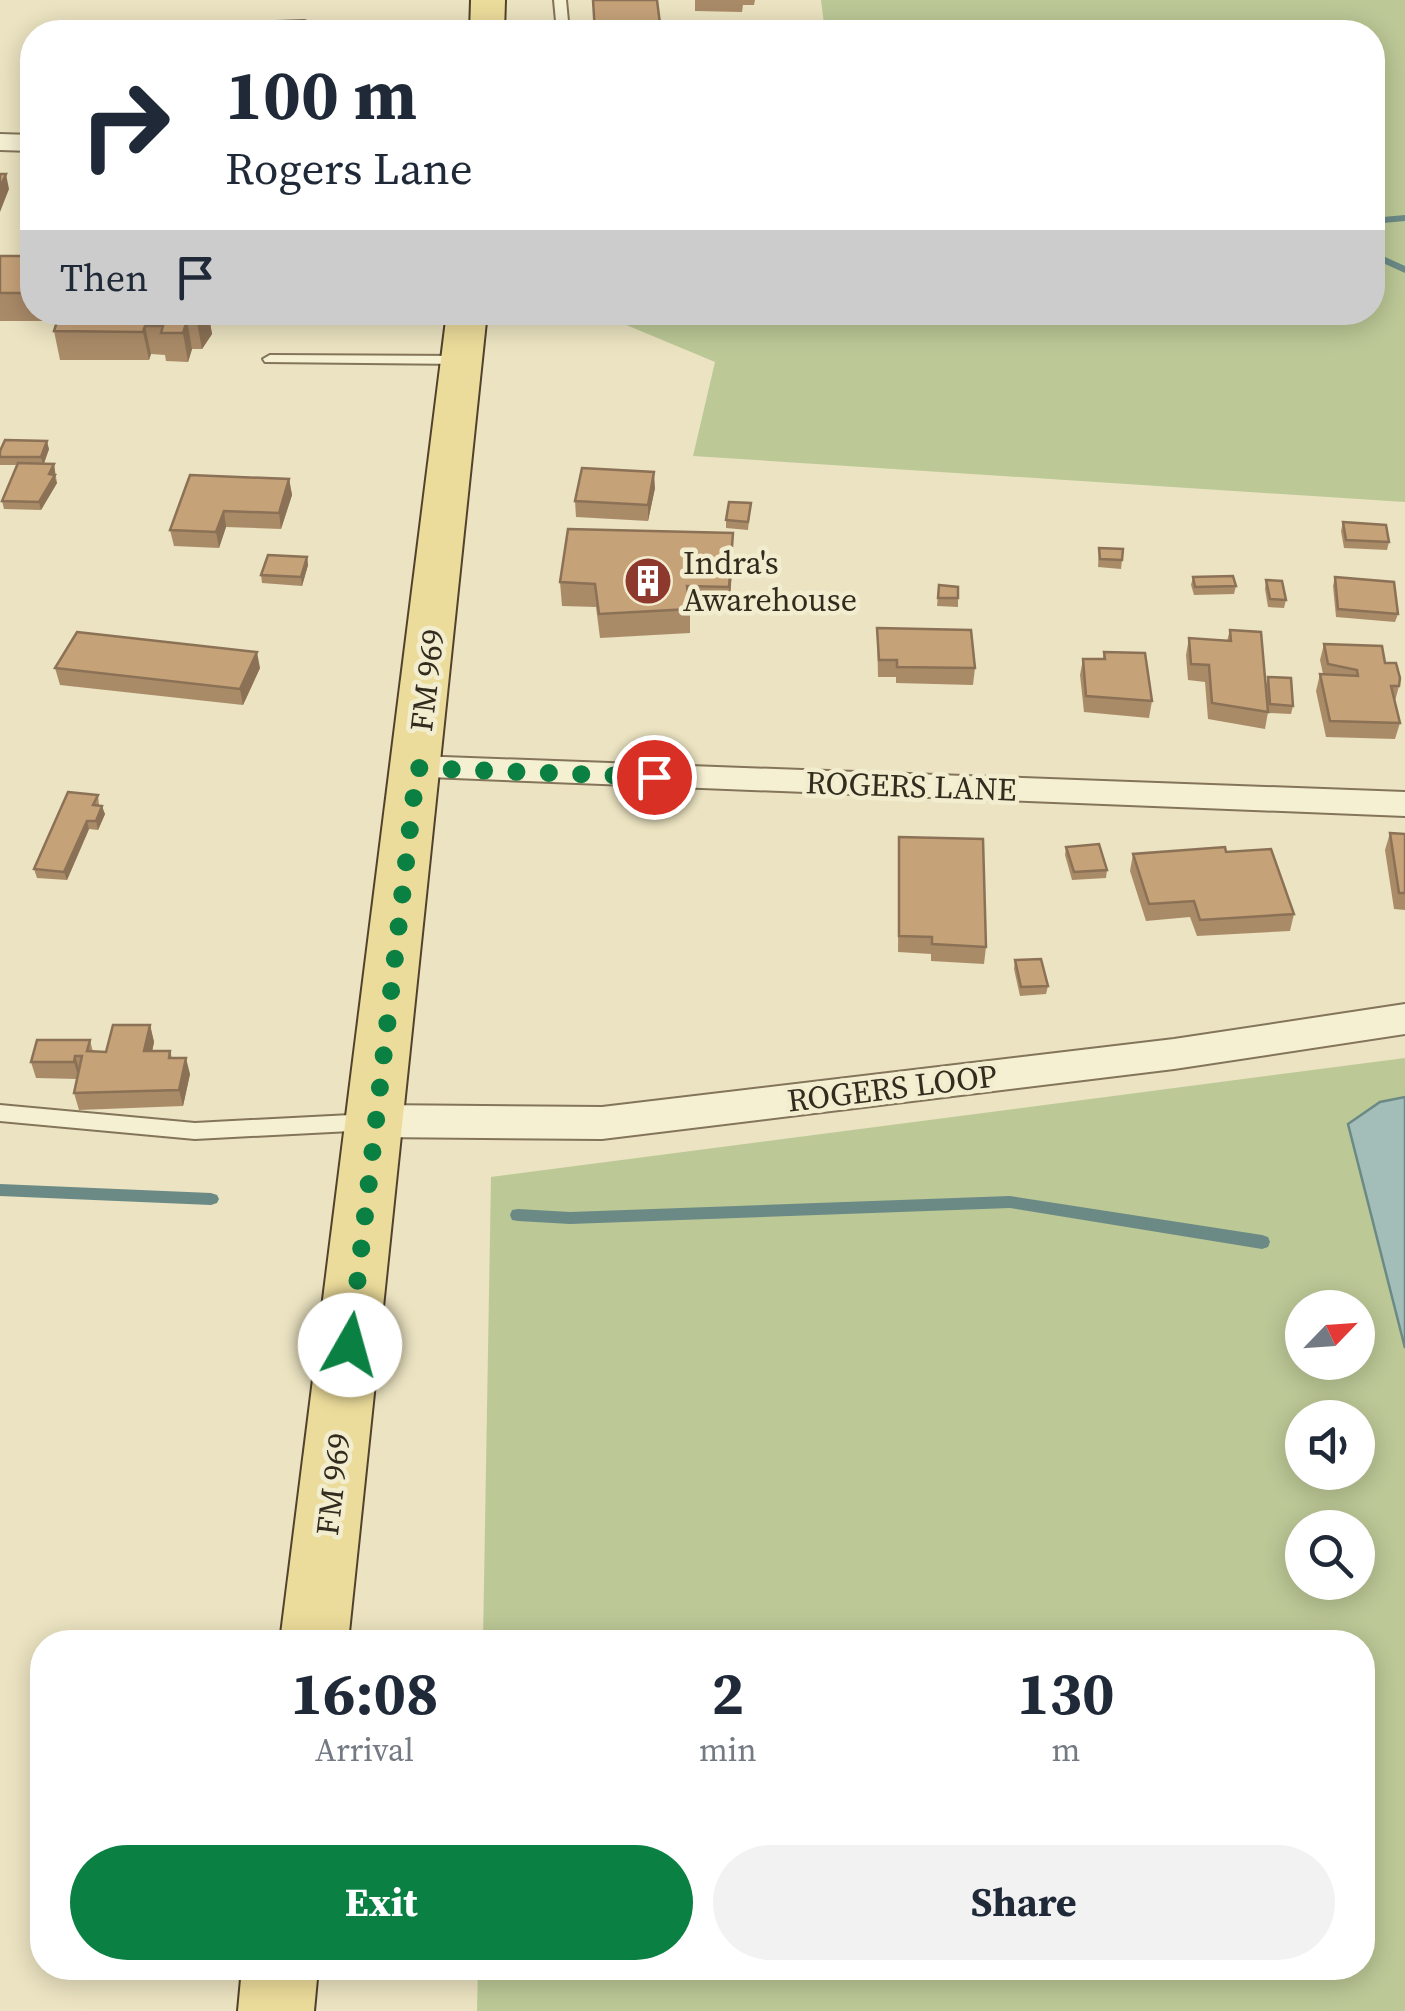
<!DOCTYPE html>
<html lang="en">
<head>
<meta charset="utf-8">
<style>
	:root { --surface:#fff; --page:#f2f2f3; --text:#1f2937; --muted:#747a83; --accent:#0b8043 }
	body { margin:0; font-family:"Source Serif 4",serif; background:var(--page); color:var(--text); height:100vh; display:flex; flex-direction:column; font-size:38px; white-space:nowrap }
	* { box-sizing:border-box; margin:0 }
	p { font-size:32px; color:var(--muted) }
	.icon { flex:none; width:55px; height:55px; fill:none; stroke:currentColor; stroke-width:2; stroke-linecap:round; stroke-linejoin:round }
	.map { position:relative; flex:1; overflow:hidden }
	.details { position:absolute; left:30px; top:1630px; width:1345px; height:350px; display:flex; flex-direction:column; background:var(--surface); border-radius:40px; box-shadow:0 5px 25px #0003 }
	.details>* { flex:none }
	.hud { position:absolute; left:20px; top:20px; width:1365px; height:305px; border-radius:40px; box-shadow:0 5px 25px #0003; background:#fff; color:var(--text); overflow:hidden }
	.needle { width:65px; rotate:65deg }
	.tools { position:absolute; left:1285px; top:1290px; display:grid; gap:20px }
	.tools a { display:grid; place-items:center; width:90px; height:90px; border-radius:50%; background:var(--surface); box-shadow:0 5px 25px #0003; font-size:50px }
	.pin { position:absolute; display:grid; place-items:center; width:85px; height:85px; color:#fff; margin:-42px; border:5px solid #fff; border-radius:50%; box-shadow:0 2px 10px #0007 }
	.me { position:absolute; width:110px; margin:-55px; rotate:7deg; stroke-linejoin:round; filter:drop-shadow(0 0 8px #0008) }
	.turn { display:flex; align-items:center; gap:35px; height:210px; padding:0 40px; font-size:45px }
	.turn .icon { width:130px; height:130px; stroke-width:2.5 }
	.turn b { display:block; font-size:70px; line-height:85px }
	.then { display:flex; align-items:center; height:95px; padding:0 40px; background:#0003; gap:20px; font-size:38px }
	.eta { display:flex; justify-content:space-evenly; align-items:center; height:170px; text-align:center }
	.eta b { font-size:60px; font-weight:700; line-height:70px }
	.cta { display:flex; gap:20px; margin-top:auto; padding:20px 40px }
	.cta a { flex:1; height:115px; border-radius:60px; background:var(--accent); color:#fff; font-size:40px; font-weight:700; line-height:115px; text-align:center }
	.cta a+a { background:var(--page); color:var(--text) }
	.map>svg:first-child { display:block }
</style>
</head>
<body>
<div class="map">
<svg width="1405" height="2011" viewBox="0 0 1405 2011">
	<rect width="100%" height="100%" fill="#ebe3c1"/>
	<g fill="#bcc896" fill-rule="evenodd">
		<polygon points="821,0 1405,0 1405,502 693,456 715,362 612,319 610,313 1372,312 1372,32 825,32"/>
		<path d="M 1405,1058 L 1405,2011 L 477,2011 L 478,1968 L 1362,1968 L 1362,1642 L 483,1642 L 491,1177 ZM 1302,1308 L 1358,1308 L 1358,1362 L 1302,1362 ZM 1302,1418 L 1358,1418 L 1358,1472 L 1302,1472 ZM 1302,1528 L 1358,1528 L 1358,1582 L 1302,1582 Z"/>
	</g>
	<polygon fill="#a3bdb9" stroke="#6b8a86" stroke-width="2.5" points="1405,1097 1405,1348 1348,1124 1380,1102"/>
	<g fill="none" stroke-linecap="round" stroke-linejoin="round">
		<g fill="#6b8a86" fill-rule="evenodd">
			<polygon points="1405,215 1405,221 1372,224 1372,218"/>
			<polygon points="1372,251 1405,266 1405,273 1372,258"/>
			<polygon points="0,1184 211,1193 217,1195 219,1199 217,1203 211,1205 0,1196"/>
			<polygon points="1010,1196 1262,1235 1268,1237 1270,1242 1268,1247 1262,1249 1010,1208 570,1224 518,1221 512,1220 510,1215 512,1210 518,1209 570,1212"/>
		</g>
		<g stroke="#83745a" stroke-width="4">
			<g id="service">
				<polygon points="554,0 566,0 569,32 557,32"/>
				<polygon points="304,21 334,32 303,29 104,32 110,28"/>
				<polygon points="270,355 464,356 471,360 464,364 265,362 263,359"/>
				<polygon points="0,1105 195,1123 370,1114 377,1116 380,1122 377,1128 370,1130 195,1139 0,1121"/>
			</g>
		</g>
		<g stroke="#83745a" stroke-width="4">
			<g id="minor">
				<polygon points="0,134 32,135 32,151 0,150"/>
				<polygon points="417,756 1405,792 1405,816 404,776 399,768 404,760"/>
				<polygon points="1405,1004 1405,1034 1174,1069 602,1139 377,1137 362,1132 356,1121 362,1110 377,1105 602,1107 1174,1039"/>
			</g>
		</g>
		<g stroke="#51422e" stroke-width="4">
			<g id="primary">
				<polygon points="471,0 505,0 504,32 470,32"/>
				<polygon points="447,312 487,312 348,1642 280,1642"/>
				<polygon points="242,1968 318,1968 314,2011 238,2011"/>
			</g>
		</g>
		<use href="#service" fill="#f6f0d3" fill-rule="evenodd"/>
		<use href="#minor" fill="#f6f0d3" fill-rule="evenodd"/>
		<use href="#primary" fill="#ecdc9b" fill-rule="evenodd"/>
	</g>
	<g fill="#aa8b68">
		<polygon points="695,0 755,0 754,5 743,5 742,12 695,11"/>
		<polygon points="0,256 32,256 32,312 213,312 212,317 209,317 212,334 202,349 192,349 188,362 166,361 165,355 151,354 149,360 60,360 54,331 57,321 0,321"/>
		<polygon points="49,449 44,464 54,464 57,483 41,510 4,509 2,501 17,465 0,465 0,457"/>
		<polygon points="289,479 292,495 281,529 226,527 219,548 174,546 170,530"/>
		<polygon points="655,488 648,521 576,517 575,501"/>
		<polygon points="751,503 748,530 726,528 726,520"/>
		<polygon points="1343,522 1389,542 1387,550 1344,548 1341,531"/>
		<polygon points="1099,548 1122,560 1121,569 1098,567"/>
		<polygon points="307,557 308,565 302,586 262,583 261,575"/>
		<polygon points="733,557 729,611 690,610 690,633 600,638 596,607 562,606 560,582"/>
		<polygon points="1193,577 1236,586 1234,594 1194,595 1191,585"/>
		<polygon points="1335,577 1398,614 1395,622 1336,617 1333,586"/>
		<polygon points="1266,580 1286,600 1284,608 1268,607 1265,589"/>
		<polygon points="939,585 958,598 958,607 937,606"/>
		<polygon points="877,628 975,668 973,685 896,683 896,677 878,677"/>
		<polygon points="1230,630 1268,712 1265,729 1208,719 1205,682 1188,680 1186,655 1189,638 1227,641"/>
		<polygon points="1324,644 1385,663 1399,686 1395,701 1400,723 1395,739 1326,737 1316,691 1320,674 1323,674 1320,660"/>
		<polygon points="1104,652 1152,701 1149,718 1084,712 1080,675 1083,659 1103,659"/>
		<polygon points="55,668 260,668 243,705 60,685"/>
		<polygon points="1268,677 1293,706 1291,714 1268,713 1266,685"/>
		<polygon points="98,795 99,805 105,814 98,830 89,829 67,880 37,878 34,869"/>
		<polygon points="1390,833 1405,834 1405,910 1394,909 1385,850"/>
		<polygon points="899,837 986,947 984,964 931,961 931,954 898,952"/>
		<polygon points="1066,847 1107,870 1106,878 1072,880 1065,855"/>
		<polygon points="1226,852 1294,914 1290,931 1197,936 1190,917 1146,921 1130,871 1133,854"/>
		<polygon points="1015,960 1048,986 1046,994 1020,996 1014,969"/>
		<polygon points="150,1025 154,1042 152,1051 170,1051 172,1058 190,1074 183,1106 79,1110 74,1093 77,1079 36,1078 31,1062 90,1040 93,1052 106,1052"/>
	</g>
	<g fill="#8b7155">
		<polygon points="6,174 9,189 0,212 0,188"/>
		<polygon points="195,312 208,312 212,334 202,349"/>
		<polygon points="187,320 192,349 188,362 183,333"/>
		<polygon points="145,326 151,354 149,360 143,332"/>
		<polygon points="47,441 49,449 43,465 41,457"/>
		<polygon points="54,464 55,473 54,476 57,483 41,510 39,502"/>
		<polygon points="654,472 655,488 648,521 648,505"/>
		<polygon points="289,479 292,495 281,529 279,513"/>
		<polygon points="224,511 226,527 219,548 216,532"/>
		<polygon points="733,533 733,557 729,611 729,587"/>
		<polygon points="307,557 308,565 302,586 301,577"/>
		<polygon points="257,652 260,668 243,705 240,689"/>
		<polygon points="102,806 105,814 98,830 96,821"/>
		<polygon points="87,821 89,829 67,880 64,872"/>
		<polygon points="150,1025 154,1042 149,1067 144,1051"/>
		<polygon points="75,1056 80,1072 79,1079 74,1062"/>
		<polygon points="186,1058 190,1074 183,1106 179,1090"/>
	</g>
	<g fill="#c6a279" stroke="#8b7155" stroke-width="2.5">
		<polygon points="593,0 657,0 661,32 595,32"/>
		<polygon points="0,174 6,174 0,188"/>
		<rect x="0" y="256" width="32" height="37"/>
		<polygon points="60,312 202,312 197,321 187,320 183,333 161,333 163,326 145,326 143,332 54,331"/>
		<polygon points="5,440 47,441 41,457 0,457 0,451"/>
		<polygon points="18,463 54,464 49,474 55,475 39,502 2,501"/>
		<polygon points="582,468 654,472 648,505 575,501"/>
		<polygon points="190,475 289,479 279,513 224,511 216,532 170,530"/>
		<polygon points="729,502 751,503 748,522 726,520"/>
		<polygon points="1343,522 1386,525 1389,542 1346,540"/>
		<polygon points="568,529 733,533 729,587 687,586 690,609 599,614 595,584 560,582"/>
		<polygon points="1099,548 1123,549 1122,560 1100,559"/>
		<polygon points="268,555 307,557 301,577 261,575"/>
		<polygon points="1233,576 1236,586 1195,587 1193,577"/>
		<polygon points="1335,577 1394,582 1398,614 1338,609"/>
		<polygon points="1266,580 1282,581 1286,600 1270,599"/>
		<polygon points="939,585 958,587 958,598 938,598"/>
		<polygon points="877,628 971,630 975,668 897,667 897,660 879,660"/>
		<polygon points="1230,630 1261,632 1268,712 1212,703 1209,665 1191,664 1189,638 1231,641"/>
		<polygon points="77,632 257,652 240,689 55,668"/>
		<polygon points="1324,644 1382,646 1385,663 1396,663 1400,678 1399,686 1391,686 1400,723 1330,721 1320,674 1358,676 1357,670 1328,664"/>
		<polygon points="1104,652 1145,653 1152,701 1086,696 1083,659 1105,659"/>
		<polygon points="1268,677 1291,678 1293,706 1270,704"/>
		<polygon points="68,792 98,795 93,805 102,806 96,821 87,821 64,872 34,869"/>
		<polygon points="1390,833 1405,834 1405,893 1399,893"/>
		<polygon points="899,837 983,839 986,947 932,944 932,937 899,936"/>
		<polygon points="1099,844 1107,870 1074,872 1066,847"/>
		<polygon points="1225,847 1226,852 1271,849 1294,914 1200,920 1194,901 1149,904 1133,854"/>
		<polygon points="1041,959 1048,986 1021,987 1015,960"/>
		<polygon points="113,1025 150,1025 144,1051 170,1051 169,1058 186,1058 179,1090 74,1093 82,1056 75,1056 74,1062 31,1062 37,1040 90,1040 87,1051 106,1052"/>
	</g>
	<g fill="none" stroke-linecap="round" stroke-linejoin="round">
		<polyline stroke="#0b8043" stroke-width="18" stroke-dasharray="0 32.4" points="350,1345 417,768 654,777"/>
	</g>
	<defs>
		<g id="building-disc" transform="scale(2.5)"><circle r="9.5" fill="#8e392e" stroke="#f3edd0"/><path d="M-4-6H4V6H1V3H-1V6H-4ZM-2.5-4.3h1.7v1.8h-1.7ZM.8-4.3h1.7v1.8H.8ZM-2.5-1h1.7V.8h-1.7ZM.8-1h1.7V.8H.8Z" fill="#fff"/></g>
	</defs>
	<g fill-rule="evenodd">
		<use href="#building-disc" x="648" y="581"/>
	</g>
	<g text-anchor="middle" dominant-baseline="central" stroke-width="9" stroke-linejoin="round" paint-order="stroke">
		<g font-size="32" fill="#332b1d" stroke="#f3edd0" text-anchor="start">
			<text x="683" y="563">Indra's<tspan x="683" dy="37">Awarehouse</tspan></text>
		</g>
		<g font-size="32" fill="#332b1d" stroke="#f3edd0">
			<text transform="translate(427 680) rotate(-83)">FM 969</text>
			<text transform="translate(911 786) rotate(2)">ROGERS LANE</text>
			<text transform="translate(892 1088) rotate(-7)">ROGERS LOOP</text>
			<text transform="translate(333 1484) rotate(-83)">FM 969</text>
		</g>
	</g>
</svg>
<div class="tools">
<a><svg class="needle" viewBox="-14 -14 28 28"><path d="M0-13l5 13h-10z" fill="#e53935"/><path d="M0 13l5-13h-10z" fill="#747a83"/></svg></a>
<a><svg class="icon" aria-label="sound" viewBox="0 0 24 24"><path d="M4 9h4l5-4v14l-5-4H4zM17 9q2 3 0 6"/></svg></a>
<a><svg class="icon" aria-label="search" viewBox="0 0 24 24"><circle cx="10" cy="10" r="6"/><path d="M15 15l6 6"/></svg></a>
</div>
<div class="pin" style="left:654px;top:777px;background:#d93025"><svg class="icon" aria-label="arrive" viewBox="0 0 24 24"><path d="M6 21V4h12l-3 4 3 4H6"/></svg></div>
<svg class="me" style="left:350px;top:1345px" viewBox="-20 -20 40 40"><circle r="19" fill="#fff"/><path d="M0-13L10 11 0 6-10 11z" fill="#0b8043"/></svg>
<div class="hud">
<div class="turn"><svg class="icon" aria-label="right" viewBox="0 0 24 24"><path d="M7 20v-9h11M14 6l5 5-5 5"/></svg><div><b>100 m</b>Rogers Lane</div></div>
<div class="then">Then<svg class="icon" aria-label="arrive" viewBox="0 0 24 24"><path d="M6 21V4h12l-3 4 3 4H6"/></svg></div>
</div>
<section class="details">
<div class="eta">
<div><b>16:08</b><p>Arrival</p></div>
<div><b>2</b><p>min</p></div>
<div><b>130</b><p>m</p></div>
</div>
<div class="cta"><a>Exit</a><a>Share</a></div>
</section>
</div>
</body>
</html>
